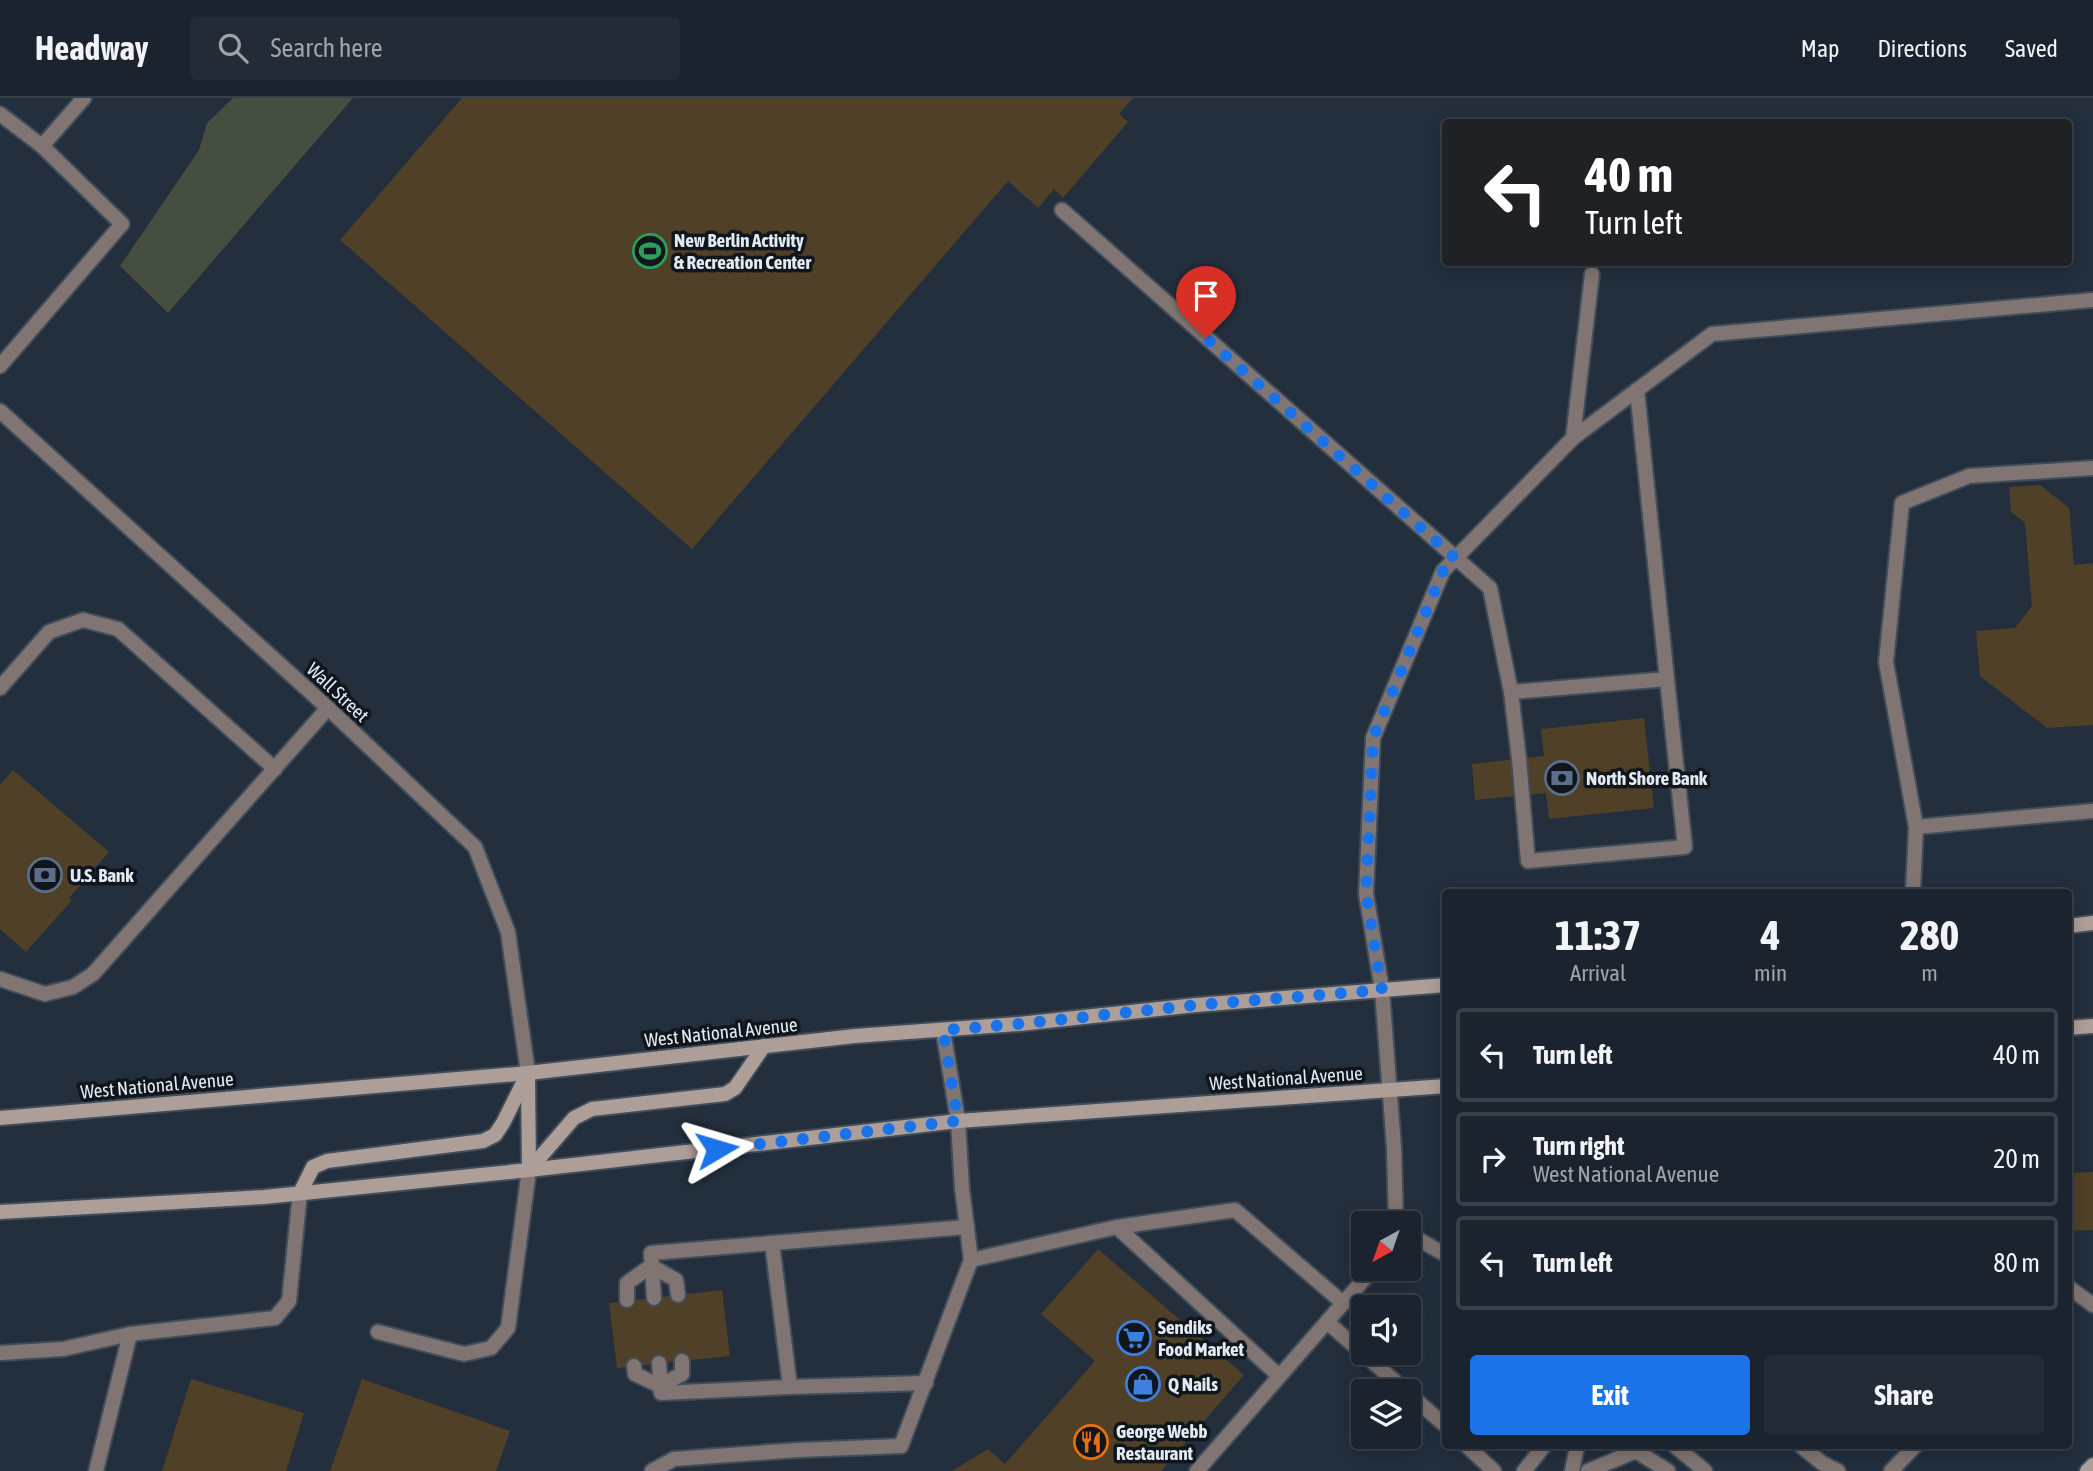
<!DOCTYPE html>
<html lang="en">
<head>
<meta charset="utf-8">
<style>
	:root { --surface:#1a232e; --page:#232b36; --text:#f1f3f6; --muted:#9fa4aa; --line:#38404a; --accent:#1a73e8 }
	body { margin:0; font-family:"Asap Condensed",sans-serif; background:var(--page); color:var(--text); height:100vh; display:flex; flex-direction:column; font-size:26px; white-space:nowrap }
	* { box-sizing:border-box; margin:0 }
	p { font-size:23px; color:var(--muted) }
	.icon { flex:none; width:38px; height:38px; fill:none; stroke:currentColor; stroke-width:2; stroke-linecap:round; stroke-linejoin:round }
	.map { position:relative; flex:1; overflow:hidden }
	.side { position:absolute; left:1442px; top:791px; width:630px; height:560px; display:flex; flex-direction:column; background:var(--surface); border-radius:7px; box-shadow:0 4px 18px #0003,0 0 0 2px var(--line) }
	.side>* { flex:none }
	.guide { position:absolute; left:1442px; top:21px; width:630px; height:147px; border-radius:7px; box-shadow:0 4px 18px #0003,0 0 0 2px var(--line); background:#202124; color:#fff; overflow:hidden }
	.needle { width:46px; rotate:220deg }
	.buttons { position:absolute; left:1351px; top:1113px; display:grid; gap:14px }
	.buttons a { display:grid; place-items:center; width:70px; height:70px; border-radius:7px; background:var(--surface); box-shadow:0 4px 18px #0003,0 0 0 2px var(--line); font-size:35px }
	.pin { position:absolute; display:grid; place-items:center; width:60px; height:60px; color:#fff; margin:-72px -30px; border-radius:50% 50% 50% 0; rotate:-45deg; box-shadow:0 0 7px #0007 }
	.pin .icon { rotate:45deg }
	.me { position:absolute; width:77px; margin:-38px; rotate:83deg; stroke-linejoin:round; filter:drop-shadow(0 0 5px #0008) }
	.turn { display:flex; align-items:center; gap:24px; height:147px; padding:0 28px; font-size:32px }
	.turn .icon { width:91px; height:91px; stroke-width:2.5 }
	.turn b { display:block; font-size:49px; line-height:60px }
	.eta { display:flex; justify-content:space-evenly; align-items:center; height:119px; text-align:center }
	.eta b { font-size:42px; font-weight:700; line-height:49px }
	.primary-button { display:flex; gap:14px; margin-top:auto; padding:14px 28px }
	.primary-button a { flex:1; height:80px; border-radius:7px; background:var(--accent); color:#fff; font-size:28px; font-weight:700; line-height:80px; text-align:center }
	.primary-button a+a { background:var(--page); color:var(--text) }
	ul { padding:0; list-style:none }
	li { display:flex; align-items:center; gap:21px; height:94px; margin:0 14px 10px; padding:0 14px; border:4px solid var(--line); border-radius:7px }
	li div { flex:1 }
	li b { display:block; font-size:26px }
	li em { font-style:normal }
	header { display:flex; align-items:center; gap:42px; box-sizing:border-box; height:98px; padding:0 35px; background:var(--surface); border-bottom:2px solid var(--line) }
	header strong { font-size:33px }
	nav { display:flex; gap:38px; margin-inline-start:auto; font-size:24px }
	.search { width:490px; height:63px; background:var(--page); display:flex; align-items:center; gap:18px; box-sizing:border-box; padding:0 24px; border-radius:7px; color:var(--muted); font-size:26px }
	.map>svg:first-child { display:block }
</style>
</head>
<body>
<header>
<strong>Headway</strong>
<div class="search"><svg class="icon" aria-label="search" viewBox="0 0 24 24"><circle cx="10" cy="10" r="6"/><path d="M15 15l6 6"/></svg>Search here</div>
<nav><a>Map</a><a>Directions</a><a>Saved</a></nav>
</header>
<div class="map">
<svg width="2093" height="1373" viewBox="0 0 2093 1373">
	<rect width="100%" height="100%" fill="#232f3d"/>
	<polygon fill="#454e3f" points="233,0 353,0 168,215 120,168 199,52 207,25"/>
	<g fill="#4f4027">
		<polygon points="462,0 1133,0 1119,16 1128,24 1063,100 1054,91 1038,110 1008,83 692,451 340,142"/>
		<polygon points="2040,387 2069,410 2074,467 2093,465 2093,627 2047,630 1980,578 1976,533 2015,530 2032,508 2025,425 2011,414 2009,389"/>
		<polygon points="1644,620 1654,710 1549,721 1546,695 1475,702 1472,666 1544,658 1541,631"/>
		<polygon points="13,672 109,754 69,800 72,802 26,854 0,831 0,687"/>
		<polygon points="2093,1074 2093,1132 2068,1133 2068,1075"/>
		<polygon points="1098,1151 1244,1277 1161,1373 952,1373 988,1351 1005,1366 1095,1263 1041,1216"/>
		<polygon points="722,1192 730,1258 617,1270 609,1205"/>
		<polygon points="191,1281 304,1315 286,1373 162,1373"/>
		<polygon points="362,1281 510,1333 496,1373 330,1373"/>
	</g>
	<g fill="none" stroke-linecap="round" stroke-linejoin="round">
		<g stroke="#424d5a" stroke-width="18">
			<g id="lane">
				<polyline points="0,16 42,48 122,126"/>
				<polyline points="42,48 84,0"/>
				<polyline points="1062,112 1490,490 1511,594 1519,661 1528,763 1685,749 1667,581"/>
				<polyline points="1573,340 1592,176"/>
				<polyline points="0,590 49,534 83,522 118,531 275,671"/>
				<polyline points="1511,594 1667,581 1637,292"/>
				<polyline points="1916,729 2093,713"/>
				<polyline points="1913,794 1916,729 1886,564 1902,405 1969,378 2093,370"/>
				<polyline points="0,881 45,896 73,889 93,876 328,610"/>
				<polyline points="1396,1125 1394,1050 1382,892 1366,796 1373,640 1443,473 1573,340 1712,236 2093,202"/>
				<polyline points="1117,1129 1235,1112 1343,1205"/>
				<polyline points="1409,1136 1446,1157"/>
				<polyline points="772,1145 790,1289"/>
				<polyline points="971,1162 1117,1129 1279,1278"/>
				<polyline points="2068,1189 2093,1207"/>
				<polyline points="654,1200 651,1155 967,1129"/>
				<polyline points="627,1202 627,1185 651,1168 676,1182 678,1197"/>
				<polyline points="1327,1224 1406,1293"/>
				<polyline points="378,1234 464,1256 491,1250 508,1230 529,1072"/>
				<polyline points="0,1255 63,1251 130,1236 275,1220 289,1203 300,1095"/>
				<polyline points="659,1265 661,1295 790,1289 926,1285"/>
				<polyline points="634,1268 635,1276 660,1288 682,1276 682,1263"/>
				<polyline points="1409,1296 1446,1328"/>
				<polyline points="1467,1348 1494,1373"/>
				<polyline points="1675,1348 1705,1373"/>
				<polyline points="1801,1348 1822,1365 1838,1373"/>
				<polyline points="96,1373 130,1236"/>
				<polyline points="652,1373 674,1361 798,1352 901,1348 971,1162 962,1090 958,1023 943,932"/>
				<polyline points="1197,1373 1373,1171"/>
				<polyline points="1524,1373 1544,1348"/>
				<polyline points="1572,1373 1577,1348"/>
				<polyline points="1588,1373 1636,1353 1668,1373"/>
				<polyline points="1891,1373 1915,1348"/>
			</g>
		</g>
		<g stroke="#424d5a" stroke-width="18">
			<g id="street">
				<polyline points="0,268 122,126"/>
				<polyline points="0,313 328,610 475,749 508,834 528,975"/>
			</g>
		</g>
		<g stroke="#424d5a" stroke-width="18">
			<g id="secondary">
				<polyline points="2068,828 2093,825"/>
				<polyline points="2068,930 2093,928"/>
				<polyline points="528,980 529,1072"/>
				<polyline points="0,1020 528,975 855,938 1019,926 1196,907 1446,887"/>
				<polyline points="529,1072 574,1020 592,1011 725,996 735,990 764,948"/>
				<polyline points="300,1095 313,1069 327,1063 483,1043 495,1037 503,1025 528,975"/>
				<polyline points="0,1114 264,1099 529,1072 958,1023 1446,988"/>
				<polyline points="2087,1373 2093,1367"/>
			</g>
		</g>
		<use href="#lane" stroke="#807572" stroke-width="14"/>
		<use href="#street" stroke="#807572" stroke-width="14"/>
		<use href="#secondary" stroke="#ae9e98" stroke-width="14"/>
	</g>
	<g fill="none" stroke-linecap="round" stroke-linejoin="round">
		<polyline stroke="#1a73e8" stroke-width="12" stroke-dasharray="0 21.6" points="717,1051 958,1023 943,932 1019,926 1196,907 1382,892 1366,796 1373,640 1443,473 1455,460 1206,240"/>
	</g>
	<defs>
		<g id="stadium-ring" transform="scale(1.75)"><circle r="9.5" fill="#11161d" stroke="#2e9e5b" stroke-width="1.5"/><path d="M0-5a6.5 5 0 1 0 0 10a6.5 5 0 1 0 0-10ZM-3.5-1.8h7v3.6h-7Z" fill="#2e9e5b"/></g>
		<g id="bank-ring" transform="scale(1.75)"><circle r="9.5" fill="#11161d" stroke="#5c6f8a" stroke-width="1.5"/><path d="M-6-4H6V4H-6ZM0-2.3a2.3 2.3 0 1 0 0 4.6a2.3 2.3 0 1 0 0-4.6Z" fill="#5c6f8a"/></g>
		<g id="supermarket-ring" transform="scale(1.75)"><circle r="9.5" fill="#11161d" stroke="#3f7fe0" stroke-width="1.5"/><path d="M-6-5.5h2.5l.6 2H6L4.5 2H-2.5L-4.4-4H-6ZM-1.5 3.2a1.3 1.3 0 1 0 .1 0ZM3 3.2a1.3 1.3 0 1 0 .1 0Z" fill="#3f7fe0"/></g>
		<g id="shop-ring" transform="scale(1.75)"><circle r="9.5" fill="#11161d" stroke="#3f7fe0" stroke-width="1.5"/><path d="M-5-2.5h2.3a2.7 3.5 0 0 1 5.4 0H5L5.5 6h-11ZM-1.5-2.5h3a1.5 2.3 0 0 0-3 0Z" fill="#3f7fe0"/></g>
		<g id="restaurant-ring" transform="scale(1.75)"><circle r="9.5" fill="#11161d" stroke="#e8710a" stroke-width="1.5"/><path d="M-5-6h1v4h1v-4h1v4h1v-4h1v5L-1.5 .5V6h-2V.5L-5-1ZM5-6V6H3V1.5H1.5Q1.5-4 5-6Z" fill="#e8710a"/></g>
	</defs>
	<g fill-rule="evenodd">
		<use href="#stadium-ring" x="650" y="153"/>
		<use href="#bank-ring" x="1562" y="680"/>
		<use href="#bank-ring" x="45" y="777"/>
		<use href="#supermarket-ring" x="1134" y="1240"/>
		<use href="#shop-ring" x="1143" y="1286"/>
		<use href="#restaurant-ring" x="1091" y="1344"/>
	</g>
	<g text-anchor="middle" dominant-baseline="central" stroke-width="7" stroke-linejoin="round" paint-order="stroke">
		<g font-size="19" font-weight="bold" fill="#e2eaf3" stroke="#11161d" text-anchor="start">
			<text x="674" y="142">New Berlin Activity<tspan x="674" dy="22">&amp; Recreation Center</tspan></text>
			<text x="1586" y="680">North Shore Bank</text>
			<text x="70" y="777">U.S. Bank</text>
			<text x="1158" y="1229">Sendiks<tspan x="1158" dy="22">Food Market</tspan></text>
			<text x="1168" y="1286">Q Nails</text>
			<text x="1116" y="1333">George Webb<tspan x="1116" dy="22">Restaurant</tspan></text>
		</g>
		<g font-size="19" fill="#e2eaf3" stroke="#11161d">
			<text transform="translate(338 594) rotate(43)">Wall Street</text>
			<text transform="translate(721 934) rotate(-6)">West National Avenue</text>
			<text transform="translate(1286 980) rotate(-4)">West National Avenue</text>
			<text transform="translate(157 987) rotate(-5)">West National Avenue</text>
		</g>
	</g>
</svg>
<div class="buttons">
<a><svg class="needle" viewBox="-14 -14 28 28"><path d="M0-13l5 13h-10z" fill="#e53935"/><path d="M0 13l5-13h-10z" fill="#9fa4aa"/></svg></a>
<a><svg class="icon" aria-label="sound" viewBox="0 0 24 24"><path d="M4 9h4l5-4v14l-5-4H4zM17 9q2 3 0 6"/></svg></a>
<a><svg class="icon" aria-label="layers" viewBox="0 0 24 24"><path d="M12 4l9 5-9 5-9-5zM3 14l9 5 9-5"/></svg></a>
</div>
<div class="pin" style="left:1206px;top:240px;background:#d93025"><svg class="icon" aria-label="arrive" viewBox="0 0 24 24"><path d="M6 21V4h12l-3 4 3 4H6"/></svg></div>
<svg class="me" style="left:717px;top:1051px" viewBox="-20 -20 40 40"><path d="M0-17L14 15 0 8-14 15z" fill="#1a73e8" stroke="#fff" stroke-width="4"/></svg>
<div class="guide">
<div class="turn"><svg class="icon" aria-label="left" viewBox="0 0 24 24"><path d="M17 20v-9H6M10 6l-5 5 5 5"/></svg><div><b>40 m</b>Turn left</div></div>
</div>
<section class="side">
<div class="eta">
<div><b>11:37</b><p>Arrival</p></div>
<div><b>4</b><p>min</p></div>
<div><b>280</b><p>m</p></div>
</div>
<ul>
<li><svg class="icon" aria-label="left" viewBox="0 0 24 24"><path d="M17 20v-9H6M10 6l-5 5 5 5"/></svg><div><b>Turn left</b></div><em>40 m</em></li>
<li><svg class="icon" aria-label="right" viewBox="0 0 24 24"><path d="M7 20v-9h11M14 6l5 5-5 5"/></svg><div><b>Turn right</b><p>West National Avenue</p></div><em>20 m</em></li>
<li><svg class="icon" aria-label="left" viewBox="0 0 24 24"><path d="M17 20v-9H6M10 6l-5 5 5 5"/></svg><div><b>Turn left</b></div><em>80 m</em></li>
</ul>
<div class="primary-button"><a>Exit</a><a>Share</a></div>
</section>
</div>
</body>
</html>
